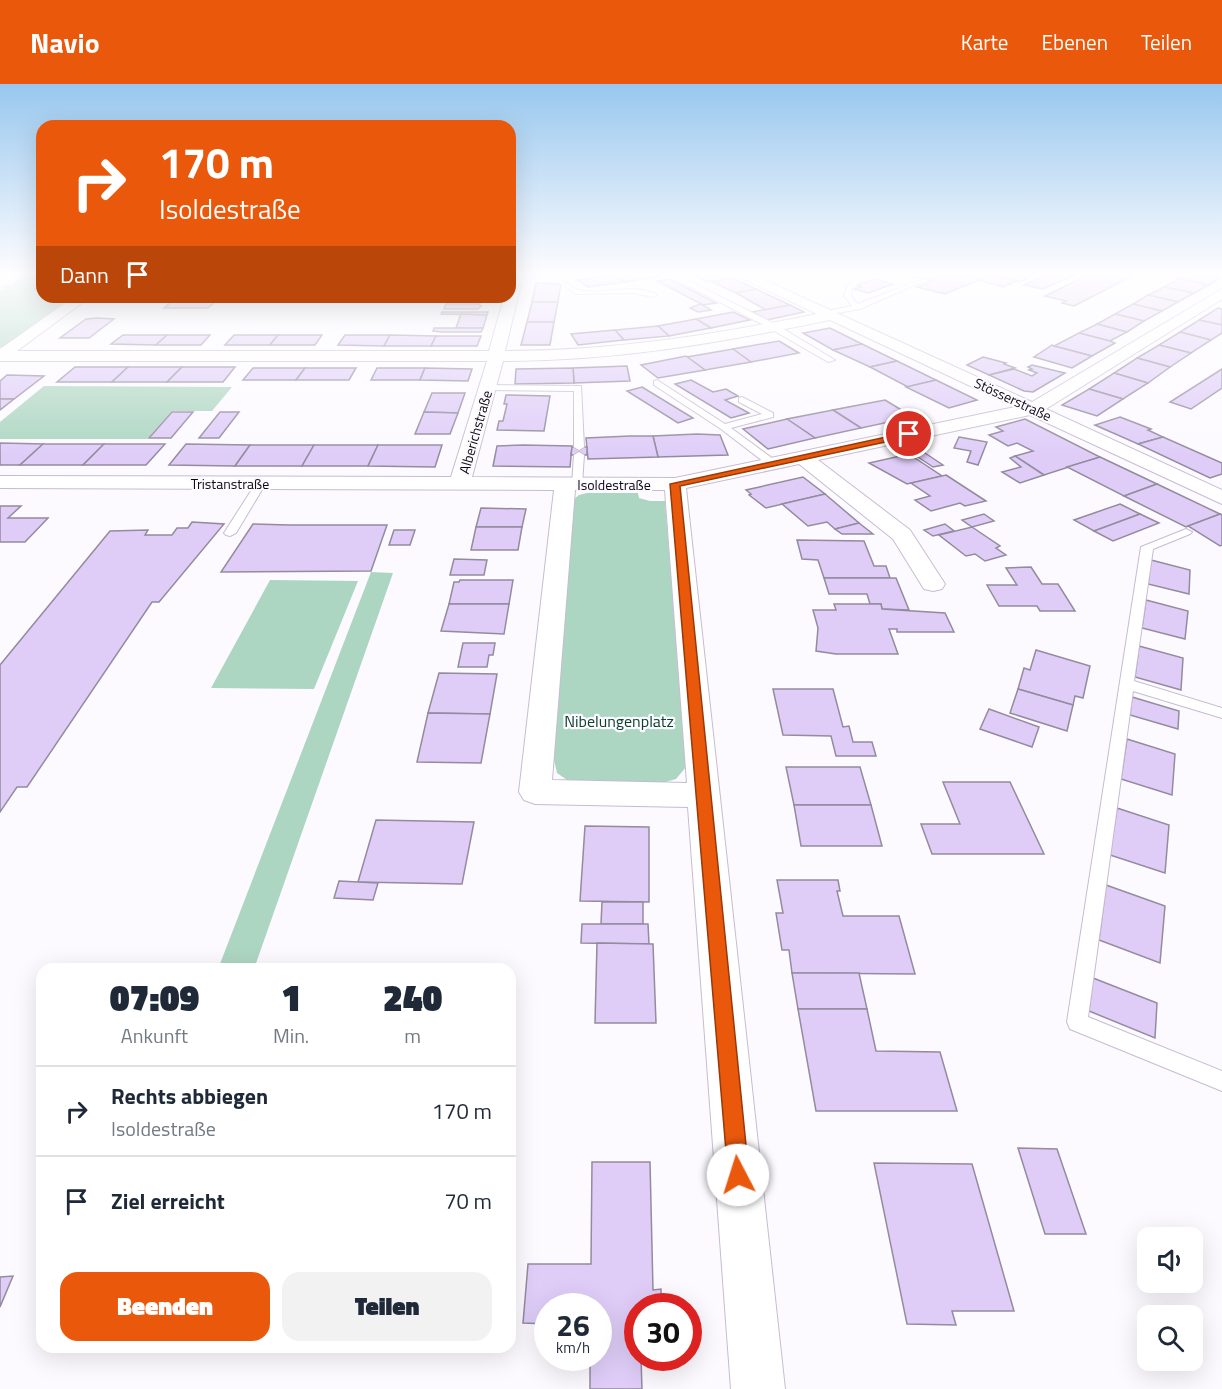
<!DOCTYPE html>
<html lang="de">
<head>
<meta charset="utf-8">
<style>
	:root { --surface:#fff; --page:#f2f2f3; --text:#1f2937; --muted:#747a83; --line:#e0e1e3; --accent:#ea580c }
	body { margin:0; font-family:"Titillium Web",sans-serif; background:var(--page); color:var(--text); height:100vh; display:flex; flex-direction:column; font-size:22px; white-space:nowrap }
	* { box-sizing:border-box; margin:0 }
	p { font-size:20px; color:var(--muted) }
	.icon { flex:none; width:33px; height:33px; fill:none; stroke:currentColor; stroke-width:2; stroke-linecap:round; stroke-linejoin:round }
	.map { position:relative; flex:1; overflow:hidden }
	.sheet { position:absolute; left:36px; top:879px; width:480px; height:390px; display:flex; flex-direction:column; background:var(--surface); border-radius:18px; box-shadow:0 6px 24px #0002 }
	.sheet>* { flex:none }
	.top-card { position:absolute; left:36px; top:36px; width:480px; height:183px; border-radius:18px; box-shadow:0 6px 24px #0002; background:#ea580c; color:#fff; overflow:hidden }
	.controls { position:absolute; left:1137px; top:1143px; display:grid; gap:12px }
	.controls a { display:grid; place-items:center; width:66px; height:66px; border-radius:12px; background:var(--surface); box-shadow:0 6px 24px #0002; font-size:30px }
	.speed { position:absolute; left:534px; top:1209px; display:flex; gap:12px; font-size:30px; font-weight:700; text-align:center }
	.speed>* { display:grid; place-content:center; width:78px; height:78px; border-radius:50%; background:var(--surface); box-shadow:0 6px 24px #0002; line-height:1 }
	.speed small { font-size:15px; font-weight:400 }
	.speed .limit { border:9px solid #d22; background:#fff; color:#111 }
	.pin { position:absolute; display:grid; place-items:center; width:51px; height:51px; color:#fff; margin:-26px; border:3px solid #fff; border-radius:50%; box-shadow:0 2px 6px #0007 }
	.me { position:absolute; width:66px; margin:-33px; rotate:355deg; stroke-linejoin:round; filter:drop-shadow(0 0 4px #0008) }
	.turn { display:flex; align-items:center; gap:21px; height:126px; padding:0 24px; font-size:27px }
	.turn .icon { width:78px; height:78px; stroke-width:2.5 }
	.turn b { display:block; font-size:42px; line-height:51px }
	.then { display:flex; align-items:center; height:57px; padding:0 24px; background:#0003; gap:12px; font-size:22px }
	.eta { display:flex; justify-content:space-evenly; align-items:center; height:102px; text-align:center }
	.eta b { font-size:36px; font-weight:800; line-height:42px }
	.primary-button { display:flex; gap:12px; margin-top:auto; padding:12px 24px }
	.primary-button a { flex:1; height:69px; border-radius:18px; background:var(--accent); color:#fff; font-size:24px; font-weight:800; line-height:69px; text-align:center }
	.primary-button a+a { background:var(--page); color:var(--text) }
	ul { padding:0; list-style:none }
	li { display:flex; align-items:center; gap:18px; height:90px; padding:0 24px; border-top:2px solid var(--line) }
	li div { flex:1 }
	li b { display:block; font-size:22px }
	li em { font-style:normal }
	header { display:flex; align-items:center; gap:36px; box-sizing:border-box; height:84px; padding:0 30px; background:var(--accent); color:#fff }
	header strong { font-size:28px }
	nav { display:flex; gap:33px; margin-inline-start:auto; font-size:21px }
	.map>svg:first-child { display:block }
</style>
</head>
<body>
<header>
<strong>Navio</strong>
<nav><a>Karte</a><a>Ebenen</a><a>Teilen</a></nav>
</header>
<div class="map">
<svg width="1222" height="1305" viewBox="0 0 1222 1305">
	<rect width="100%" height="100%" fill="#fcfaff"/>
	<g fill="#add6c2">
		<polygon points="26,189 42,189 42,213 76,213 5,263 0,263 0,207 5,204 2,203 12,200"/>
		<polygon points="44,302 45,302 232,303 212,327 172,327 147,355 0,355 0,338"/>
		<polygon points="587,409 638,409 639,414 650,417 665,417 686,683 676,695 655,701 570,698 557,689 554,676 574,415 579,411"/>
		<polygon points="371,488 393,489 254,885 218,885"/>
		<polygon points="270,496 358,497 314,605 211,604"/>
	</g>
	<g fill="#dfcdf8" stroke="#938b9e" stroke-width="1.5">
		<polygon points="623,189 655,189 660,192 625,198 613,191"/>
		<polygon points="708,189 722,189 732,194 708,198 696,191"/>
		<polygon points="984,189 1039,189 1020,198"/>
		<polygon points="984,189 991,191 945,210 917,203 952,189"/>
		<polygon points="1049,189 1078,189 1043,205 1024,201"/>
		<polygon points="1092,189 1138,189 1074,222 1062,219 1066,217 1045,212"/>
		<polygon points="1180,189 1211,189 1222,193 1209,201 1176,194 1181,191 1178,190"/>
		<polygon points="914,190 916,189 951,190 932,197 910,192"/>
		<polygon points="613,191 625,198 588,203 577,196"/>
		<polygon points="991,191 1016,197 1003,203 977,196"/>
		<polygon points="732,194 756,205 736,209 712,198"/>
		<polygon points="670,195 716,219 703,221 657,197"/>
		<polygon points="875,195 893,200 868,209 854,205 861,203 856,201"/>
		<polygon points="1179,195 1209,201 1194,209 1164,203"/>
		<polygon points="536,199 561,200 558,218 532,218"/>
		<polygon points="1164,203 1194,209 1178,218 1148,211"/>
		<polygon points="756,205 790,221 766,226 736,209"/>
		<polygon points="1148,211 1178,218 1162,227 1133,220"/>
		<polygon points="123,213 174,213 162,216 126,216 121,215"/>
		<polygon points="177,213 220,213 208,224 164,224"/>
		<polygon points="449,213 484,213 481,216 448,216"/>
		<polygon points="448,216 481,216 483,217 479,220 446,220"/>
		<polygon points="532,218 558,218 554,238 527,238"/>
		<polygon points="446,220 479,220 481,222 478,225 444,225"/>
		<polygon points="700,220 703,221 711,226 698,228 690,224"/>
		<polygon points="1133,220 1162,227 1144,237 1115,230"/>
		<polygon points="790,221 804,228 767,236 752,228"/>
		<polygon points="1218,224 1222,225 1222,241 1199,236"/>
		<polygon points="442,228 488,228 487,231 441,230"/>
		<polygon points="733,228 750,236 711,244 696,235"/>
		<polygon points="461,230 487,231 483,244 456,244"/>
		<polygon points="1115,230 1144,237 1127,248 1097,240"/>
		<polygon points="97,234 114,235 89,254 60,254 86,235"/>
		<polygon points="696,235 711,244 669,252 658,242"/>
		<polygon points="1199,236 1222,241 1222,249 1211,256 1180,248"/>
		<polygon points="527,238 554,238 550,261 521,261"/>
		<polygon points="1097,240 1127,248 1110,257 1079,249"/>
		<polygon points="658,242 669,252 624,256 615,246"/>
		<polygon points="434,244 483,244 481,248 442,248 433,247"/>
		<polygon points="830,244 862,260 833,266 803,249"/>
		<polygon points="615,246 624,256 578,261 571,250"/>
		<polygon points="1180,248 1211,256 1191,269 1159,261"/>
		<polygon points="1079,249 1110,257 1115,259 1092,272 1054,262"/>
		<polygon points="123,251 167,251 156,261 111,260"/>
		<polygon points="167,251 210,251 201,261 156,261"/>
		<polygon points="234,251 278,251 270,261 225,261"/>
		<polygon points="278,251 322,251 315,261 270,261"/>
		<polygon points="345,251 390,251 384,262 338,261"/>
		<polygon points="390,251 436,252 431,262 384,262"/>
		<polygon points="436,252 481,252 477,262 431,262"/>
		<polygon points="779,257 799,269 751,278 733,265"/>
		<polygon points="862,260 897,277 870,283 833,266"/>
		<polygon points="1052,261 1054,262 1092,272 1072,284 1034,273"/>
		<polygon points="1159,261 1191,269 1170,283 1137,274"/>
		<polygon points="733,265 751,278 705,286 687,273"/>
		<polygon points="686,272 705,286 658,294 641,281"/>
		<polygon points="983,273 1006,279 1004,280 1015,284 989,291 967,281"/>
		<polygon points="1137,274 1170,283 1148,299 1114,289"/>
		<polygon points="897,277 936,296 908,303 870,283"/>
		<polygon points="1032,281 1065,289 1033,308 1024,307 989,291 1014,285 1032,292 1037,289 1029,286 1032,285 1028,283"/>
		<polygon points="627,282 630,297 574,299 573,284"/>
		<polygon points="75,283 128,283 112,298 57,298"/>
		<polygon points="128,283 182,283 167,298 112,298"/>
		<polygon points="182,283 235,283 223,298 167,298"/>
		<polygon points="253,284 305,284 296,296 243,296"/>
		<polygon points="305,284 356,284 349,296 296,296"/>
		<polygon points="377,284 425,284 420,296 371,296"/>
		<polygon points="425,284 472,285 468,297 420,296"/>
		<polygon points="573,284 574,299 515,300 516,285"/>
		<polygon points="1222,285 1222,304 1191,325 1170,318"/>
		<polygon points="1114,289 1148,299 1123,315 1089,305"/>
		<polygon points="7,291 44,292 14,315 0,315 0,297"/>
		<polygon points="691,296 713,308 726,305 738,312 725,316 749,329 731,334 675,300"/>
		<polygon points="936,296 977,316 949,324 906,303"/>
		<polygon points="642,303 693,334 678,339 627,307"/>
		<polygon points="1089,305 1123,315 1097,332 1062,321"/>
		<polygon points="432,309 465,309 458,329 424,328"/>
		<polygon points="506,311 550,312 544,347 497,346 499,337 503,337 507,320 504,320"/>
		<polygon points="0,315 14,315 0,326"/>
		<polygon points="885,316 913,333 861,344 833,326"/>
		<polygon points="833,326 861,344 815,354 787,335"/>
		<polygon points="172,328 193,328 171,354 149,354"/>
		<polygon points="220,328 239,328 219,354 199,354"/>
		<polygon points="424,328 458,329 450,350 415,350"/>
		<polygon points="1120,333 1151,345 1148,346 1163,353 1138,360 1095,341"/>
		<polygon points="787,335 815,354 768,365 743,345"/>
		<polygon points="1025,335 1100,373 1044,391 1015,372 1033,367 1017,359 1008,362 989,351 1003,347 996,343"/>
		<polygon points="697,350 720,351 728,371 658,373 653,352"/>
		<polygon points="630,352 653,352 658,373 588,375 586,354"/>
		<polygon points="959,353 987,358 978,381 967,378 971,367 954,364"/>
		<polygon points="1163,353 1222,379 1222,390 1210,394 1138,360"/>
		<polygon points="0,359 43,360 20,381 0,381"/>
		<polygon points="43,360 104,360 83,381 20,381"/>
		<polygon points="104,360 165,360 146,381 83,381"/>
		<polygon points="186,360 250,361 235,382 169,381"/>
		<polygon points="250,361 314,361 302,382 235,382"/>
		<polygon points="314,361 378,361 368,382 302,382"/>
		<polygon points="378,361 442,361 435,383 368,382"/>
		<polygon points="523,361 572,362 570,383 493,382 497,362"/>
		<polygon points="572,363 587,363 587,371 571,371"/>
		<polygon points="922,367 943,381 933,383 912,369"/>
		<polygon points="909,370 942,392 907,400 869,379"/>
		<polygon points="1015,372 1044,391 1020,399 1002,388 1021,383 1010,374"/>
		<polygon points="1100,373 1157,400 1124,412 1067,383"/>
		<polygon points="946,391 986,417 965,422 960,419 931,427 915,416 930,412 911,399"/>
		<polygon points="803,393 825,410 766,424 749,411 751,410 746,406"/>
		<polygon points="1157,400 1220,430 1186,443 1124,412"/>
		<polygon points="825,410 859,439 835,445 827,438 808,442 782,420"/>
		<polygon points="1120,420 1140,430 1094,447 1074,436"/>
		<polygon points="0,422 21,422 8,434 48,434 25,458 0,458"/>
		<polygon points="481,424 526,425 522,443 476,443"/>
		<polygon points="984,430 994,437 972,443 962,436"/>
		<polygon points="1140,430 1159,439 1113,457 1094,447"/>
		<polygon points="1220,430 1222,431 1222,461 1220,462 1188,442"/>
		<polygon points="192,438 224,440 159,518 152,518 27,703 17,703 0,728 0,581 110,447 148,446 145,451 172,451 177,444 188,444"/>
		<polygon points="859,439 873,450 842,450 835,445"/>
		<polygon points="253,440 289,441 387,441 371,487 221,488"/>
		<polygon points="945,440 954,447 933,452 924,446"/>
		<polygon points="476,443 522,443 518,466 471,466"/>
		<polygon points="972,443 1000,462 996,464 1006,471 985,477 975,470 966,472 939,451"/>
		<polygon points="394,446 415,446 410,461 389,461"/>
		<polygon points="797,456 864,457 874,482 886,482 890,494 824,494 818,476 802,475"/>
		<polygon points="454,475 487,476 484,491 450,491"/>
		<polygon points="1151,476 1190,486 1189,510 1148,500"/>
		<polygon points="1031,483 1042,500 1058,500 1075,527 1040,527 1037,522 999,522 987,501 1017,501 1006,484"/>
		<polygon points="824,494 896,494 909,526 882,525 881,520 870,520 867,510 829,510"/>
		<polygon points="460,496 513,496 509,520 449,520 454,498 459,498"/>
		<polygon points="1146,516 1188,527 1185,555 1142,544"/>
		<polygon points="449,520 509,520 504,550 441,547"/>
		<polygon points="834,520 881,520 882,525 945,529 954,548 897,548 897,545 889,545 898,570 836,570 816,567 818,544 813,526 836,526"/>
		<polygon points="463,559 495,559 493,571 489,571 487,583 458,583"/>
		<polygon points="1139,562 1183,574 1181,606 1135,593"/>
		<polygon points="1036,566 1090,582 1083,614 1075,612 1073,621 1018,605 1024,584 1030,586"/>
		<polygon points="439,589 497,590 490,630 428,629"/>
		<polygon points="773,605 833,605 843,643 849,642 853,658 872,658 876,672 836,672 831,652 783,651"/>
		<polygon points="1018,605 1073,621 1067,647 1010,629"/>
		<polygon points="1132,613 1179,627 1178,645 1130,631"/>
		<polygon points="989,625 1039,643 1032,663 980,645"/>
		<polygon points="428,629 490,630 481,679 417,678"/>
		<polygon points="1127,655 1175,670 1172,711 1121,695"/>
		<polygon points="786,683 860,683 871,721 794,721"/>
		<polygon points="943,698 1010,698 1044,770 932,770 921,740 960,740"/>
		<polygon points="794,721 871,721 882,762 801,762"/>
		<polygon points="1117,724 1169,741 1165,789 1110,771"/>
		<polygon points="376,736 474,738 462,800 358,798"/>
		<polygon points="585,742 649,743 649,818 580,817"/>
		<polygon points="777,796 838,796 840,807 837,807 843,832 899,832 915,890 792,889 789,866 782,866 776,829 783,829"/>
		<polygon points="339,797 358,798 378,799 373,816 334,814"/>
		<polygon points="1106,801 1165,822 1160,879 1099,856"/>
		<polygon points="602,818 643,818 643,840 601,840"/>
		<polygon points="582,840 648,840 649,860 581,859"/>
		<polygon points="597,859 653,860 656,939 595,939"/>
		<polygon points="792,889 859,889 867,925 798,925"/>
		<polygon points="1093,894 1157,919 1155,954 1089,927"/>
		<polygon points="798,925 867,925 876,967 940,968 957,1027 816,1027"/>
		<polygon points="1018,1064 1057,1065 1086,1150 1045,1150"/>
		<polygon points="592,1078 650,1078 653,1206 661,1205 661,1222 638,1222 638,1274 641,1274 642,1305 590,1305 590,1274 598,1274 598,1222 548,1222 548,1240 523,1239 528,1180 591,1180"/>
		<polygon points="874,1079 972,1080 1014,1227 952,1227 956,1241 907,1240"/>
		<polygon points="13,1192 0,1223 0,1193"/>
	</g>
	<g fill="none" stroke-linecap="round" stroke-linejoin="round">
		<g stroke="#c6bcd1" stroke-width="2">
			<g id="lane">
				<path d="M 546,189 C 560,189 566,203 578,206 C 603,212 633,198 657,211 L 654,213 L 633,209 L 576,210 Z"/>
				<polygon points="664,189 673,189 777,241 835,276 828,278 771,245"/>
				<polygon points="862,189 869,189 852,204 851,212 858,220 917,197 922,198 860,225 826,231 826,227 852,222 844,212 847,202"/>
				<polygon points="657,296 725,340 762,330 739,318 739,314 742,313 773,329 773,333 731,344 776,377 776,381 768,381 721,345 654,301 654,297"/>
				<polygon points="488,301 581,302 584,363 579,366 574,363 574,307 485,306 485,302"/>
				<polygon points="579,368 584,371 582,400 577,403 572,400 574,371"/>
				<polygon points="261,396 266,399 236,449 230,452 226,451 224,449 256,399"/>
				<polygon points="1186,445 1192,448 1190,450 1153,465 1134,597 1222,624 1222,634 1133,607 1088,933 1222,987 1222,1007 1070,945 1067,938 1141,463"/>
			</g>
		</g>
		<g stroke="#c6bcd1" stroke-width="2">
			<g id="street">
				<polygon points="6,189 21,189 0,204 0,194"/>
				<path d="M 510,189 L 557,189 L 551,193 L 522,195 L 505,267 C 611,267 713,251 817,230 L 731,189 L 749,189 L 1032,318 L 1222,205 L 1222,215 L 1046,325 L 1222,406 L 1222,420 L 1030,331 L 818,376 L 910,446 L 945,500 L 942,505 L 933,507 L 924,505 L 893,455 L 799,380 L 686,404 L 785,1305 L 731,1305 L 688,723 L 535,720 L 524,716 L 519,708 L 554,406 L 0,404 L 0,392 L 451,393 L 487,277 L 0,277 L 0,265 L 74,213 L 90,213 L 17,267 L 489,267 L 504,213 L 510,213 ZM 830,236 L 1015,323 L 675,394 L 472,393 L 503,277 C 618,277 718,259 830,236 ZM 575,406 L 665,406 L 687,699 L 552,696 Z"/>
			</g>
		</g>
		<use href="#lane" fill="#fff" fill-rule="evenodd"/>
		<use href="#street" fill="#fff" fill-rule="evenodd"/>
	</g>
	<linearGradient id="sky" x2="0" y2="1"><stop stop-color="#98c7ee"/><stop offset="0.51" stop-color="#fefdff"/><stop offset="1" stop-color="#fefdff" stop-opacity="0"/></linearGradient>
	<rect width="1222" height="372" fill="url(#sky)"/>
	<polygon fill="#ea580c" stroke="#983908" stroke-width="1.5" points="909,348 914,350 913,352 680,402 749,1091 746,1098 738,1102 731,1098 728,1091 670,400"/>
	<g text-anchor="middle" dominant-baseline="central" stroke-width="4.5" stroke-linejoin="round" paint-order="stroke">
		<g font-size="14" fill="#0d0a11" stroke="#fcfaff">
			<text transform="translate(1013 315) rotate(25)">Stösserstraße</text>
			<text transform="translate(475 348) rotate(-74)">Alberichstraße</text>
			<text x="230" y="399">Tristanstraße</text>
			<text x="614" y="400">Isoldestraße</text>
		</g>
		<g font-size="16" fill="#0d412e" stroke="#fcfaff">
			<text x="619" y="637">Nibelungenplatz</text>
		</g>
	</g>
</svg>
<div class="controls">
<a><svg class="icon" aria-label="sound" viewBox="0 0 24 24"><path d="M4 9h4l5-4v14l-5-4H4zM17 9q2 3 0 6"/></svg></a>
<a><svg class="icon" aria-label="search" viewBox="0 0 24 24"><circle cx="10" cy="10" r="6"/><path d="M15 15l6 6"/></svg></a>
</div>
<div class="speed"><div>26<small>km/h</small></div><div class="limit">30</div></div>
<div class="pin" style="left:909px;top:350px;background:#d93025"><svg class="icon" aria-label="arrive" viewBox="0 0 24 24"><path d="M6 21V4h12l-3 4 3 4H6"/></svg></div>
<svg class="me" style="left:738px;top:1091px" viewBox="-20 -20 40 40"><circle r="19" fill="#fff"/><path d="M0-13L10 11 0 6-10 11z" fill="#ea580c"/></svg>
<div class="top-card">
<div class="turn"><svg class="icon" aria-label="right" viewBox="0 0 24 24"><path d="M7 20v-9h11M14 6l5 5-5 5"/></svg><div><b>170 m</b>Isoldestraße</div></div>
<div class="then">Dann<svg class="icon" aria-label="arrive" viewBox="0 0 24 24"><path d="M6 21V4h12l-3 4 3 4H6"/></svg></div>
</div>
<section class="sheet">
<div class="eta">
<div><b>07:09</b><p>Ankunft</p></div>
<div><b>1</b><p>Min.</p></div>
<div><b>240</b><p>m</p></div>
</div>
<ul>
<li><svg class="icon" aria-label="right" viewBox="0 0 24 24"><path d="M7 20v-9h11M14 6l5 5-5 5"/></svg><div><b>Rechts abbiegen</b><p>Isoldestraße</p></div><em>170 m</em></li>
<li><svg class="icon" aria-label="arrive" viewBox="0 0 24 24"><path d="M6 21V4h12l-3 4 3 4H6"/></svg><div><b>Ziel erreicht</b></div><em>70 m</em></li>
</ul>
<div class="primary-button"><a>Beenden</a><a>Teilen</a></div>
</section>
</div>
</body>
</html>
